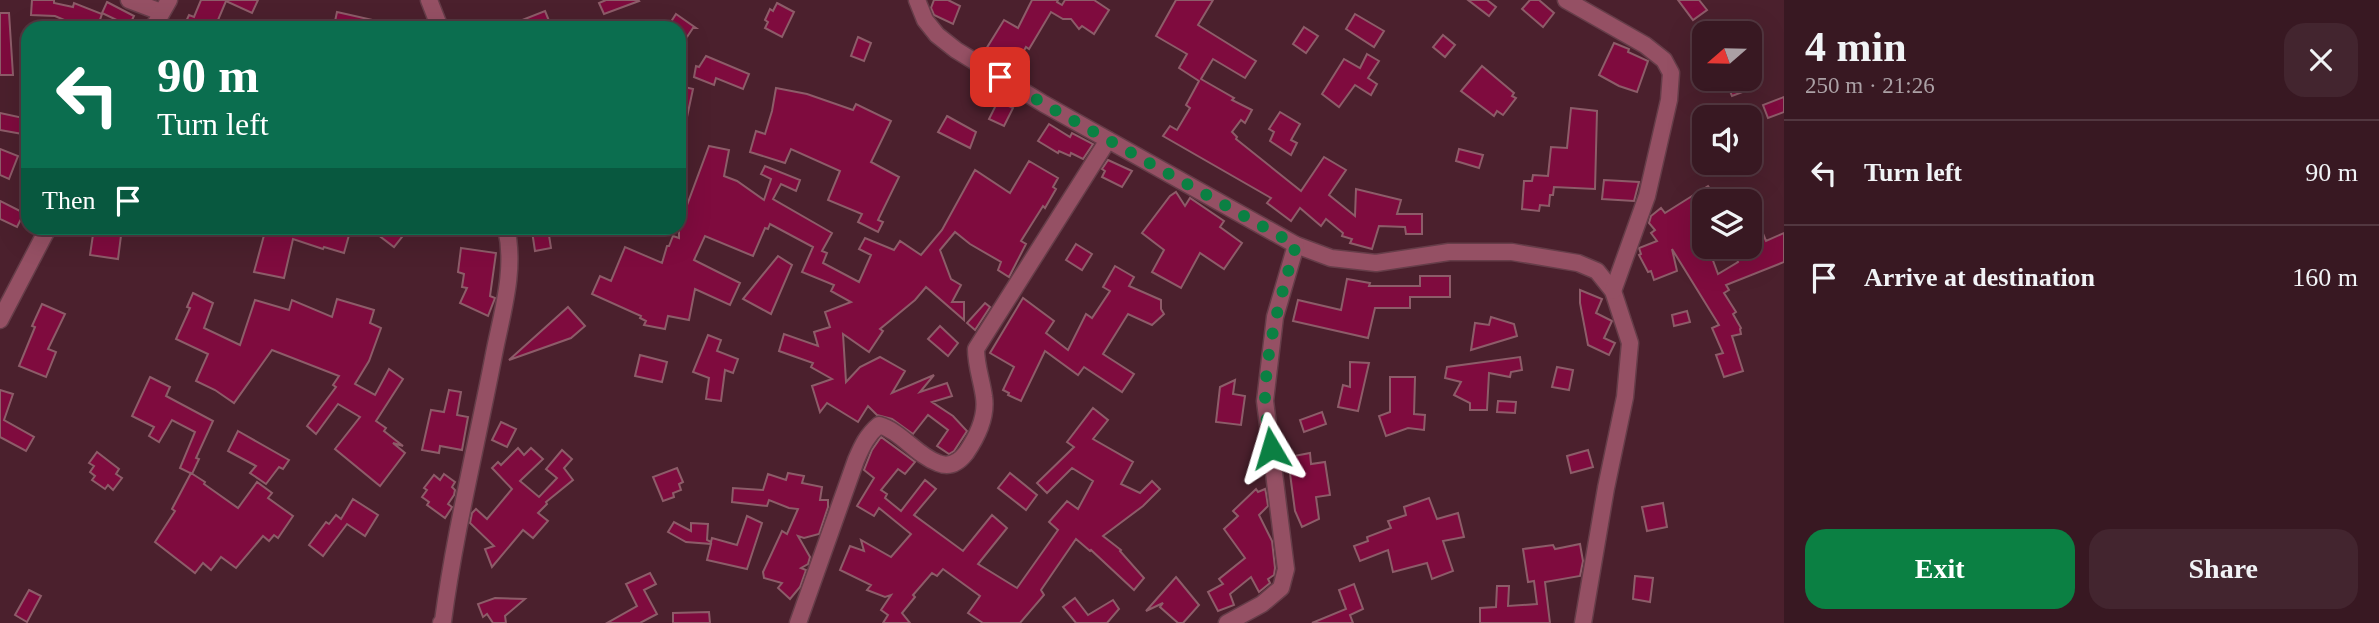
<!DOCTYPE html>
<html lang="en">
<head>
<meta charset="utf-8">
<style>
	:root { --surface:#381822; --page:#43252f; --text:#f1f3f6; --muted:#aba0a5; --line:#523740; --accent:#0b8043 }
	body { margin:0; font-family:Georgia,serif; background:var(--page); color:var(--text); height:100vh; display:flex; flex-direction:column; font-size:26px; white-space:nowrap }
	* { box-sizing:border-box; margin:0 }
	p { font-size:23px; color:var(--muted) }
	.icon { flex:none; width:38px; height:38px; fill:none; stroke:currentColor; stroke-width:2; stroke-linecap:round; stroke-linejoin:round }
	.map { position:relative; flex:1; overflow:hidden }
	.panel { display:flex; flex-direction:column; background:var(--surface); width:595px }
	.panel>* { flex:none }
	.hud { position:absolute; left:21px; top:21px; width:665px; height:214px; border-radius:21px; box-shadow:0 7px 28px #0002,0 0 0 2px var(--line); background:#0b6e4f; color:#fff; overflow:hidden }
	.needle { width:46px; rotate:250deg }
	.buttons { position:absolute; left:1692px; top:21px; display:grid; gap:14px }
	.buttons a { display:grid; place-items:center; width:70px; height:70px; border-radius:14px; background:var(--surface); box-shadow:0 7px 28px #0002,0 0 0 2px var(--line); font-size:35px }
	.pin { position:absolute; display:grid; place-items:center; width:60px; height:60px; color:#fff; margin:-30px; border-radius:14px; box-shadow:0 4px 10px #0006 }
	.me { position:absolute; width:77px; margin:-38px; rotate:353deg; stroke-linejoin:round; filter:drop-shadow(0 0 5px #0008) }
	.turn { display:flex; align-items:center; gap:24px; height:147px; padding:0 21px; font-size:32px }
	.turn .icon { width:91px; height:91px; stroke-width:2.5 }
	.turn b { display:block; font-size:49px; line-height:60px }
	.then { display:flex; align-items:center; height:66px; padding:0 21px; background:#0003; gap:14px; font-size:26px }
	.round { display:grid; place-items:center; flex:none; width:74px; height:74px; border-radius:21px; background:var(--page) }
	.summary { display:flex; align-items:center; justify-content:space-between; height:119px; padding:0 21px }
	h1 { font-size:42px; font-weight:700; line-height:52px }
	.button { display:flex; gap:14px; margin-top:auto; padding:14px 21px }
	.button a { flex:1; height:80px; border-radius:21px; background:var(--accent); color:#fff; font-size:28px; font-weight:700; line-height:80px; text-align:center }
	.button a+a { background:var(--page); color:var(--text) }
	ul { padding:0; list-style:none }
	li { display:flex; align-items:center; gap:21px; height:105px; padding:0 21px; border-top:2px solid var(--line) }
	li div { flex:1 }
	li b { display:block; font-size:26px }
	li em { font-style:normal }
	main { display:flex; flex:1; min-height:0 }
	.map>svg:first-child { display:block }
</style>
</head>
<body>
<main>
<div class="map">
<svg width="1784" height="623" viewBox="0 0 1784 623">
	<rect width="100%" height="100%" fill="#4b202d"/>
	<g fill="#7f0b3e" stroke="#8d5c69" stroke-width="2">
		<polygon points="32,0 54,0 54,3 73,7 74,3 102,14 97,28 83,28 55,16 31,15"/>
		<polygon points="201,0 258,0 252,13 226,1 215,27 217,28 183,28 189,15 194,17"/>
		<polygon points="606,0 638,0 639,1 604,14 599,3"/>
		<polygon points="934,0 948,0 960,6 953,24 934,15 931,8"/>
		<polygon points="1032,0 1058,0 1057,2 1062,5 1065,0 1094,0 1109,10 1094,34 1082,26 1079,29 1071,19 1063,19 1051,12 1029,49 1026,47 1012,71 983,54 1004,20 1018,28"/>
		<polygon points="1176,0 1213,0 1198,25 1256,61 1245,78 1213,59 1201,79 1234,98 1232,100 1252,110 1245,123 1241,120 1232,132 1237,137 1236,139 1301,191 1324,157 1346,170 1329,195 1355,216 1356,189 1401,200 1397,214 1422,214 1422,234 1406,234 1405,227 1379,226 1372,249 1350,243 1352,239 1342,236 1343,233 1326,219 1321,226 1300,208 1291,221 1267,203 1271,198 1163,136 1170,126 1177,130 1190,108 1186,105 1199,81 1179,68 1187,54 1156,36"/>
		<polygon points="1468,0 1487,0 1496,7 1489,16"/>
		<polygon points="1530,0 1539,0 1554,13 1543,27 1522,9"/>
		<polygon points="1678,0 1699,0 1707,10 1693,20"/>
		<polygon points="107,2 134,16 129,26 102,13"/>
		<polygon points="777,3 794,12 782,37 765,28 768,22 765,20 770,9 773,11"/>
		<polygon points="545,11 552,28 507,28 507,26"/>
		<polygon points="337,12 386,23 386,28 334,26"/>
		<polygon points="0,13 9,13 13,75 0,75"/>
		<polygon points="676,14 696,28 693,28 679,49 679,28 667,28"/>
		<polygon points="1355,14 1384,31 1374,47 1346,29"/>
		<polygon points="1304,27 1318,36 1306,53 1293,44"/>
		<polygon points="1443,35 1455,45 1445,57 1433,47"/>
		<polygon points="858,37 871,43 864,61 851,56"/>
		<polygon points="1614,43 1629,49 1628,52 1648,61 1637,92 1619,86 1599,75"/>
		<polygon points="1367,54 1379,61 1368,78 1377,84 1371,95 1355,85 1339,107 1322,94 1344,59 1360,68"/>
		<polygon points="706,56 749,74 743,89 716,78 714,85 694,77 696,66 699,67"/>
		<polygon points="1482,66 1514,93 1512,96 1516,98 1503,115 1497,111 1494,116 1461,91"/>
		<polygon points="1739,79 1743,79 1748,90 1732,96 1727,84"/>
		<polygon points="680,86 693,89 684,131 679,130"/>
		<polygon points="776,88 807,94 853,110 856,104 891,121 871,162 899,177 878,220 883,222 878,232 858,222 862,214 828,200 840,171 791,149 785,163 750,152 756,131 765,134 772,111"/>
		<polygon points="1784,97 1784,112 1768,118 1763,105"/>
		<polygon points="998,101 1013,108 1004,126 989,119"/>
		<polygon points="1571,108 1597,111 1595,189 1554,187 1553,195 1550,195 1549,206 1540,205 1539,211 1522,209 1524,181 1532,181 1533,175 1548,176 1551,147 1567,148"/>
		<polygon points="1280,112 1300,124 1291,140 1297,143 1291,155 1270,141 1274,132 1269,129"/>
		<polygon points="0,113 28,119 28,135 0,130"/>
		<polygon points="947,116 976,132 970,148 938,132"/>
		<polygon points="1049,124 1070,137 1072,133 1093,144 1083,159 1071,153 1070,156 1059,151 1058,153 1038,141"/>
		<polygon points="709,146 729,150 724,176 737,181 764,200 771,179 761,174 765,166 800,180 796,191 781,184 773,199 832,233 822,251 827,253 823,263 859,282 871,255 859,249 865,238 894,250 900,241 921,255 942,230 975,170 1010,193 1029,161 1058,178 1053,187 1056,189 1045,208 1043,206 1021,241 1026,244 1009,277 998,270 1001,262 970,244 955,232 940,250 951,279 961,285 952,302 964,302 964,320 926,287 915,300 880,329 883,331 869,352 843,334 846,382 860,367 880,357 905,371 892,393 934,375 920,392 947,383 952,396 932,402 953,416 967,431 954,451 949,454 937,446 948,430 928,415 913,434 892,419 877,415 868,406 858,422 827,403 820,412 812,386 832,379 811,367 813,363 779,351 784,334 818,346 814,332 830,327 825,312 851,302 831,291 834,285 802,272 813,247 770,224 768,229 765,228 753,256 705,236 694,260 740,283 730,305 695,289 689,320 668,316 665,329 644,325 646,321 640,318 641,316 592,294 600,276 611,281 625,247 662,263 667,246 669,246 673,236 679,238 679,218 685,204 687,205"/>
		<polygon points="0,149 18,156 9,179 0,175"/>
		<polygon points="1459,149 1483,155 1479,168 1456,161"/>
		<polygon points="1108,160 1132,171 1122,187 1102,177 1105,171 1102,169"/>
		<polygon points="1604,180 1639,182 1634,201 1602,199"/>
		<polygon points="1708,186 1718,201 1704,201 1704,247 1708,247 1718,274 1738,262 1733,247 1750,247 1750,202 1766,241 1784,233 1784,262 1726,285 1729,290 1724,293 1736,312 1733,314 1741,328 1740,329 1741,334 1732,336 1743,371 1724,377 1716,355 1723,353 1712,328 1719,325 1672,249 1677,271 1654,280 1651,271 1648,272 1639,255 1641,254 1639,248 1657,241 1651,233 1655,230 1649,223 1651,216 1661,208 1665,213"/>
		<polygon points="1176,192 1185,206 1190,198 1224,221 1220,227 1242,243 1224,269 1200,253 1181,288 1152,272 1164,250 1142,233 1170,196"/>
		<polygon points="0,201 24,213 17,227 0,219"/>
		<polygon points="94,228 122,228 118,259 90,255"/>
		<polygon points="266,228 351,228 344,253 324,247 323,249 293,239 284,278 254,272"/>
		<polygon points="369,228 409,228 394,247"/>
		<polygon points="548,229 551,248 535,251 532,231"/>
		<polygon points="1076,244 1092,254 1082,270 1066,260"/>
		<polygon points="461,248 496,253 490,296 495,298 488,316 460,303 467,288 462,287 464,274 458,272"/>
		<polygon points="778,256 792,265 771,314 743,299"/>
		<polygon points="1115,266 1134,277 1129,286 1161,300 1161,309 1164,314 1152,325 1128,314 1103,354 1134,374 1122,392 1084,367 1078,375 1045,351 1021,401 1008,395 1009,393 1003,390 1014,367 990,353 1023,298 1054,321 1046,333 1068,350 1086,314 1092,318 1110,291 1103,287"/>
		<polygon points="1420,276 1450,276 1450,297 1410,297 1410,308 1375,308 1368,338 1293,321 1298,300 1341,310 1347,279 1370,283 1369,286 1420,286"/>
		<polygon points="1580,290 1602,299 1596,313 1612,321 1604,338 1615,343 1609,355 1588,345 1580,303"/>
		<polygon points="193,293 213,303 204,328 240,345 255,300 289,310 292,300 332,317 337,299 374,310 370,323 381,328 369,361 355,384 375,395 389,369 403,379 376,421 386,428 384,431 403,446 393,443 405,453 380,486 335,449 360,417 338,404 316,434 307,426 336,387 333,385 339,376 272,350 234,403 215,390 196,381 208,354 176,339 190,308 187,307"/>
		<polygon points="985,303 990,307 975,330 967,323"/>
		<polygon points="42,304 65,314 48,349 56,352 46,377 19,366 35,327 32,326"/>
		<polygon points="568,307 585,326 571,338 509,360"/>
		<polygon points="1687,311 1690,322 1674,326 1672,315"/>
		<polygon points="1491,317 1514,324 1517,336 1471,350 1475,323 1489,325"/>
		<polygon points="940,326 958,343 948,356 928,339"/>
		<polygon points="708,335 721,340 717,351 738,359 733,373 725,370 721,401 706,399 709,378 693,372"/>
		<polygon points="640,355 667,362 662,382 635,376"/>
		<polygon points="1520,357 1522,370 1511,372 1510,377 1489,373 1487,410 1470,410 1470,403 1454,395 1461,382 1445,378 1447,367"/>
		<polygon points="1350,362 1369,363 1358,411 1338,407 1343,385 1350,387"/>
		<polygon points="1557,367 1573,370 1569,390 1552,387"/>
		<polygon points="150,377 170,387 166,396 213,421 196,458 199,459 192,474 180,468 195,432 172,420 159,442 149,436 154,427 132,416"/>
		<polygon points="1390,377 1415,377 1414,414 1425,415 1424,430 1408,428 1386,436 1379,416 1390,412"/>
		<polygon points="1235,380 1233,394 1245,396 1241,425 1216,422 1220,387"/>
		<polygon points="0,390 13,394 4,420 34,437 26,451 0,437"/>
		<polygon points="449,390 461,392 457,415 468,417 462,450 440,446 439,453 422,450 431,410 444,412"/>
		<polygon points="1498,401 1516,402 1515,413 1497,412"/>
		<polygon points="1093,408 1108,420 1093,439 1133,462 1121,484 1140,493 1152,481 1160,489 1143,506 1103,536 1121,550 1120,551 1144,578 1134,590 1091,550 1090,551 1076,539 1041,590 1044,595 1020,623 983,623 968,613 980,596 943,569 937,576 932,573 913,595 915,597 902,613 910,623 883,623 888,615 881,610 891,595 885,597 867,590 871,585 840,570 850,546 864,551 861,540 891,557 911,534 879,508 874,516 857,506 874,478 864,470 872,450 881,437 915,462 905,474 898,469 881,490 887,494 885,498 901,511 925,480 936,489 914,515 963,551 992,515 1007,528 978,564 1017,588 1058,530 1049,522 1067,501 1078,509 1093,481 1072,468 1047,493 1037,483 1074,447 1067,442"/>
		<polygon points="1322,412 1326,424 1304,432 1300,420"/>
		<polygon points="501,422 516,429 507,447 492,440"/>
		<polygon points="238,431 289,460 283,469 279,467 266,484 250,473 256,466 228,451"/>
		<polygon points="518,448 524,455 531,448 543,459 520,481 539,497 557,478 546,469 562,450 572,459 564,468 573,480 546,502 547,504 538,513 548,521 533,538 523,530 492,567 485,549 494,546 470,523 472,513 476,509 487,519 512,489 492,468 498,462 501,465"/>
		<polygon points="1588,450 1593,467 1571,473 1567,456"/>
		<polygon points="97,452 119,469 116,474 122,478 113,490 108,485 105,489 92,480 95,476 90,472 94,466 89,463"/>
		<polygon points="1310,453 1311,464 1325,462 1330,495 1316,497 1319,519 1302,527 1295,511 1289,466 1296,465 1294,456"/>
		<polygon points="677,468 683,482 679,484 681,490 673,493 674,497 663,501 653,477"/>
		<polygon points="191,473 205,482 204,484 238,508 257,482 272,493 268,498 293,516 278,538 274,535 269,541 263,536 236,568 221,557 211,570 203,563 195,573 155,542 175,511 172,509"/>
		<polygon points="788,473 804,476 802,483 822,487 820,500 828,500 828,507 819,534 804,538 798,536 810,557 808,564 801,568 806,570 800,587 790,599 778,588 782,583 764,578 763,572 782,531 787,534 798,509 789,508 769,500 767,506 732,502 733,488 763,490 768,474 786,480"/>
		<polygon points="1010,473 1037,495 1026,510 998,488"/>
		<polygon points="444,474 455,482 452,487 455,490 454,495 448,504 452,507 451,509 445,518 427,505 429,502 422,497 427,490 424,488 434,475 440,480"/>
		<polygon points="1256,489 1258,492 1265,489 1266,493 1268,506 1259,515 1272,541 1275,568 1274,575 1268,579 1270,583 1259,592 1251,577 1230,594 1234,605 1218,611 1208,592 1223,584 1219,579 1245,558 1224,529 1238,516 1233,511"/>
		<polygon points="1429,498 1437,519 1458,513 1464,537 1443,541 1453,571 1432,579 1427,563 1393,572 1388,550 1360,561 1354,546 1368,541 1367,537 1391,528 1388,521 1406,515 1404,507"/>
		<polygon points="353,499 378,515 365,536 347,524 323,556 309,545 326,522 329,524 336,515 341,519"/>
		<polygon points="1663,503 1667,527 1647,531 1642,507"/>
		<polygon points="747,516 762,523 747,569 707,560 711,544 686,542 668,532 674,522 691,531 691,523 708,524 707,540 711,542 712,538 737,545"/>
		<polygon points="1580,544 1583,561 1580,576 1545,582 1550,623 1480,623 1480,608 1496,607 1497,586 1509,586 1508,606 1537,604 1534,581 1528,582 1523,549 1553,545 1555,549"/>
		<polygon points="650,573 656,584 644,590 657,614 640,623 607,623 637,606 626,584"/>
		<polygon points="1635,576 1653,578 1650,602 1633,599"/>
		<polygon points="1176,577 1199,605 1183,623 1178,623 1160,607 1163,603 1146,611"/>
		<polygon points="1354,584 1363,609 1350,615 1353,623 1312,623 1346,609 1339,590"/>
		<polygon points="29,590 41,596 27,622 15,615"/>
		<polygon points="495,598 525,599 505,616 506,623 493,623 487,614 483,617 478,604"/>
		<polygon points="1075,598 1088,615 1113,600 1119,609 1107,623 1076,623 1063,607"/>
		<polygon points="709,612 710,623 673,623 673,613"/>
	</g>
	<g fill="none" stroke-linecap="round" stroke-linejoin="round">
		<g stroke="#663d49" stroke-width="19">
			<g id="minor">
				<polyline points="129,0 161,12"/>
				<polyline points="429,0 440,28"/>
				<polyline points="917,0 925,20 937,35 956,50 1044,104 1296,245 1331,258 1376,263 1449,252 1512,252 1578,263 1597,271 1613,291 1630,343 1625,397 1606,488 1583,623"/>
				<polyline points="1566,0 1645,45 1664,60 1671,73 1669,100 1647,196 1613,291"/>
				<polyline points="153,28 169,0"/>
				<polyline points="0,320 48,228"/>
				<path d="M 441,623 L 443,621 C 455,531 477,443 494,354 C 502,313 516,269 506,228"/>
				<path d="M 798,623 L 856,460 C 862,446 867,435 879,425 C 901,431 916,455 938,463 C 950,468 959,462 966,453 C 977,437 987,417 984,397 C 982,381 976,366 976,349 L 1108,140"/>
				<polyline points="1227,623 1262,604 1281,588 1286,569 1265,401 1275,317 1296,245"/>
			</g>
		</g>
		<use href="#minor" stroke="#955064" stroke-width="16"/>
	</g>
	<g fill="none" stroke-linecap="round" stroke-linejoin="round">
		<path stroke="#0b8043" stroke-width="12" stroke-dasharray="0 21.6" d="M 1000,77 L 1044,104 L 1296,245 C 1281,295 1266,346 1265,399 C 1265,415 1269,432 1271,448"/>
	</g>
</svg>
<div class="buttons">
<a><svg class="needle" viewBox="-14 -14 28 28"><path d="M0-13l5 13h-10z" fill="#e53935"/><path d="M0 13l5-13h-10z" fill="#aba0a5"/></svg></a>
<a><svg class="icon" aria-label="sound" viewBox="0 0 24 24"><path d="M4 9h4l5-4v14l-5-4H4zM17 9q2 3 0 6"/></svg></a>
<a><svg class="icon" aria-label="layers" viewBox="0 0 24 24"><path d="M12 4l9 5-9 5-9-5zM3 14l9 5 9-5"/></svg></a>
</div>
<div class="pin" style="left:1000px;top:77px;background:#d93025"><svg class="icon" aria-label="arrive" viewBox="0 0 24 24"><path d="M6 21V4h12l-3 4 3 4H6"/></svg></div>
<svg class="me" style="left:1271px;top:448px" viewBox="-20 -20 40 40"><path d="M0-17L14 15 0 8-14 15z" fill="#0b8043" stroke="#fff" stroke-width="4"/></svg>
<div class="hud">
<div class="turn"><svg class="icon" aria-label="left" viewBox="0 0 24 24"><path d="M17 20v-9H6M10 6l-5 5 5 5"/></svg><div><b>90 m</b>Turn left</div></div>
<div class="then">Then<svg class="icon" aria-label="arrive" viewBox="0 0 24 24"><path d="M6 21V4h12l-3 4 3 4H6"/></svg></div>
</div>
</div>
<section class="panel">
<div class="summary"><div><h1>4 min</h1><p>250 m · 21:26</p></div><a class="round"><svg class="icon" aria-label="close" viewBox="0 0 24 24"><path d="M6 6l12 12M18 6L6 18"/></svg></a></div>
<ul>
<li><svg class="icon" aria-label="left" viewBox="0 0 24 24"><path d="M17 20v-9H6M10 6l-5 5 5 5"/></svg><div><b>Turn left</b></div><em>90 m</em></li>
<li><svg class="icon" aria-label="arrive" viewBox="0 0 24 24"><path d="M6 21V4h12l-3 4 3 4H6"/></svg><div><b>Arrive at destination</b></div><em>160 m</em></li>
</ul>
<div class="button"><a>Exit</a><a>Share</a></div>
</section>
</main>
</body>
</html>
